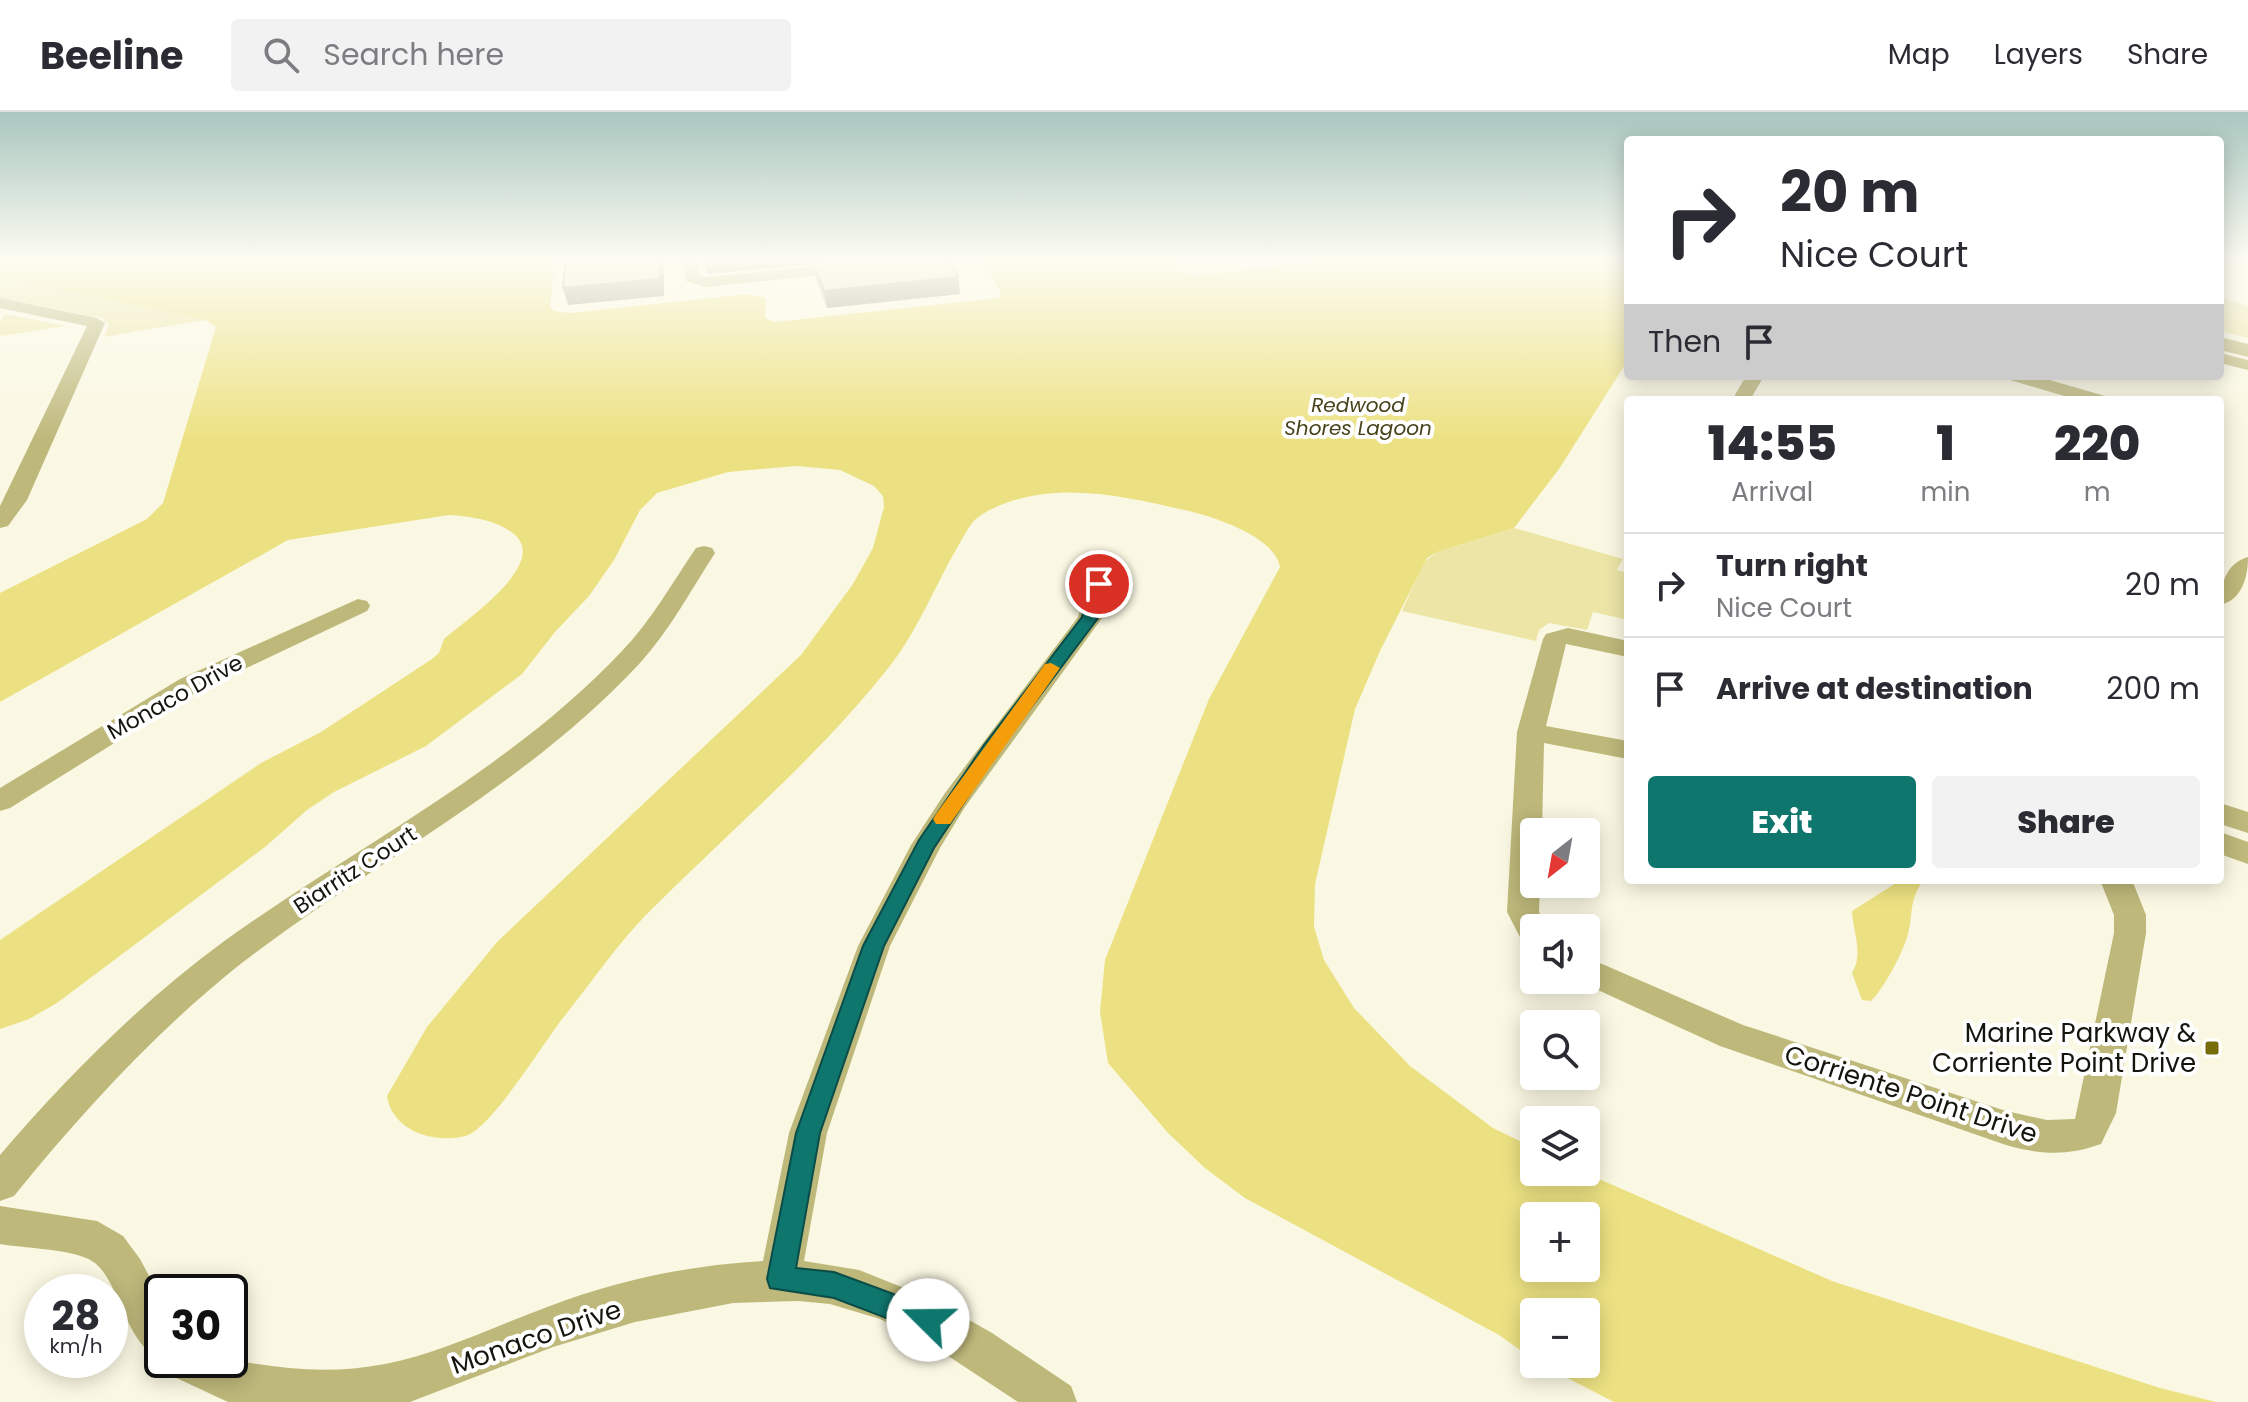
<!DOCTYPE html>
<html lang="en">
<head>
<meta charset="utf-8">
<style>
	:root { --surface:#fff; --page:#f2f2f3; --text:#2b2b33; --muted:#7c7c81; --line:#e1e1e2; --accent:#0f766e }
	body { margin:0; font-family:Poppins,sans-serif; background:var(--page); color:var(--text); height:100vh; display:flex; flex-direction:column; font-size:30px; white-space:nowrap }
	* { box-sizing:border-box; margin:0 }
	p { font-size:26px; color:var(--muted) }
	.icon { flex:none; width:44px; height:44px; fill:none; stroke:currentColor; stroke-width:2; stroke-linecap:round; stroke-linejoin:round }
	.map { position:relative; flex:1; overflow:hidden }
	.details { position:absolute; left:1624px; top:284px; width:600px; height:488px; display:flex; flex-direction:column; background:var(--surface); border-radius:8px; box-shadow:0 4px 20px #0003 }
	.details>* { flex:none }
	.banner { position:absolute; left:1624px; top:24px; width:600px; height:244px; border-radius:8px; box-shadow:0 4px 20px #0003; background:#fff; color:var(--text); overflow:hidden }
	.needle { width:52px; rotate:211deg }
	.buttons { position:absolute; left:1520px; top:706px; display:grid; gap:16px }
	.buttons a { display:grid; place-items:center; width:80px; height:80px; border-radius:8px; background:var(--surface); box-shadow:0 4px 20px #0003; font-size:40px }
	.speed { position:absolute; left:24px; top:1162px; display:flex; gap:16px; font-size:40px; font-weight:700; text-align:center }
	.speed>* { display:grid; place-content:center; width:104px; height:104px; border-radius:50%; background:var(--surface); box-shadow:0 4px 20px #0003; line-height:1 }
	.speed small { font-size:20px; font-weight:400 }
	.speed .limit { border:4px solid #111; border-radius:12px; background:#fff; color:#111 }
	.pin { position:absolute; display:grid; place-items:center; width:68px; height:68px; color:#fff; margin:-34px; border:4px solid #fff; border-radius:50%; box-shadow:0 2px 8px #0007 }
	.me { position:absolute; width:88px; margin:-44px; rotate:292deg; stroke-linejoin:round; filter:drop-shadow(0 0 6px #0008) }
	.turn { display:flex; align-items:center; gap:28px; height:168px; padding:0 24px; font-size:36px }
	.turn .icon { width:104px; height:104px; stroke-width:2.5 }
	.turn b { display:block; font-size:56px; line-height:68px }
	.then { display:flex; align-items:center; height:76px; padding:0 24px; background:#0003; gap:16px; font-size:30px }
	.eta { display:flex; justify-content:space-evenly; align-items:center; height:136px; text-align:center }
	.eta b { font-size:48px; font-weight:800; line-height:56px }
	.cta { display:flex; gap:16px; margin-top:auto; padding:16px 24px }
	.cta a { flex:1; height:92px; border-radius:8px; background:var(--accent); color:#fff; font-size:32px; font-weight:800; line-height:92px; text-align:center }
	.cta a+a { background:var(--page); color:var(--text) }
	ul { padding:0; list-style:none }
	li { display:flex; align-items:center; gap:24px; height:104px; padding:0 24px; border-top:2px solid var(--line) }
	li div { flex:1 }
	li b { display:block; font-size:30px }
	li em { font-style:normal }
	header { display:flex; align-items:center; gap:48px; box-sizing:border-box; height:112px; padding:0 40px; background:var(--surface); border-bottom:2px solid var(--line) }
	header strong { font-size:38px }
	nav { display:flex; gap:44px; margin-inline-start:auto; font-size:28px }
	.search { width:560px; height:72px; background:var(--page); display:flex; align-items:center; gap:20px; box-sizing:border-box; padding:0 28px; border-radius:8px; color:var(--muted); font-size:30px }
	.map>svg:first-child { display:block }
</style>
</head>
<body>
<header>
<strong>Beeline</strong>
<div class="search"><svg class="icon" aria-label="search" viewBox="0 0 24 24"><circle cx="10" cy="10" r="6"/><path d="M15 15l6 6"/></svg>Search here</div>
<nav><a>Map</a><a>Layers</a><a>Share</a></nav>
</header>
<div class="map">
<svg width="2248" height="1290" viewBox="0 0 2248 1290">
	<rect width="100%" height="100%" fill="#faf8e2"/>
	<g fill="#ece5a6">
		<polygon points="0,166 206,208 104,225 109,213 102,206 0,186"/>
		<polygon points="2220,185 2248,194 2248,226 2220,219"/>
		<polygon points="5,202 66,214 0,224 0,210"/>
		<polygon points="1514,416 1623,447 1617,458 1628,461 1628,508 1593,500 1587,518 1549,511 1539,518 1536,529 1402,499 1424,450 1437,440"/>
	</g>
	<g fill="#ece182" fill-rule="evenodd">
		<path d="M 0,147 L 555,147 L 550,195 L 554,199 L 570,201 L 749,182 L 766,186 L 765,206 L 775,210 L 999,186 L 1001,181 L 981,147 L 1171,147 L 1179,159 L 1198,163 L 1337,147 L 1628,147 L 1628,248 L 1559,357 L 1514,416 L 1437,440 L 1427,446 L 1380,539 L 1355,597 L 1315,772 L 1314,815 L 1324,848 L 1354,896 L 1410,954 L 1493,1016 L 1534,1036 L 1534,1060 L 1583,1060 L 1832,1169 L 2160,1276 L 2216,1290 L 1614,1290 L 1540,1252 L 1586,1252 L 1586,1200 L 1534,1200 L 1534,1248 L 1499,1223 L 1245,1086 L 1205,1056 L 1168,1021 L 1108,951 L 1100,900 L 1105,848 L 1209,587 L 1280,455 C 1275,425 1217,406 1189,399 C 1126,385 1056,367 994,396 C 987,399 978,404 973,410 C 967,417 962,428 957,436 C 935,474 919,515 893,550 C 821,643 728,720 645,804 C 617,833 592,869 567,901 C 545,927 493,1016 465,1024 C 434,1032 392,1019 387,984 L 427,915 L 498,829 L 801,543 L 853,472 L 873,436 L 884,395 L 883,384 L 874,374 L 840,358 L 797,354 L 728,360 L 657,381 L 640,398 L 614,448 L 589,484 L 555,520 L 522,562 L 426,634 L 334,680 L 307,698 L 265,735 L 57,891 L 29,907 L 0,917 L 0,828 L 261,651 L 321,620 L 432,547 L 439,541 L 444,527 C 465,508 550,452 514,422 C 497,408 469,404 449,403 L 288,428 L 0,590 L 0,481 L 147,407 L 163,391 L 216,215 L 206,208 L 0,166 ZM 1534,1104 L 1586,1104 L 1586,1156 L 1534,1156 Z"/>
		<path d="M 1901,768 L 1923,768 C 1908,793 1914,797 1908,822 C 1904,839 1883,878 1871,889 L 1862,888 L 1852,861 C 1864,842 1853,820 1852,799 Z"/>
	</g>
	<g fill="none" stroke-linecap="round" stroke-linejoin="round">
		<g fill="#beb87b" fill-rule="evenodd">
			<polygon points="682,147 698,147 699,163 706,165 830,153 836,150 836,147 852,147 852,153 832,162 705,175 686,169"/>
			<polygon points="0,186 97,206 105,211 27,388 8,414 0,416 0,394 87,214 0,196"/>
			<polygon points="2220,241 2248,248 2248,258 2220,251"/>
			<polygon points="1746,264 1764,264 1750,288 1732,288"/>
			<polygon points="2007,264 2036,264 2105,284 2107,288 2078,288 2010,268"/>
			<path d="M 704,434 L 712,436 L 715,441 C 691,478 670,518 640,551 C 526,674 375,749 243,850 C 157,918 83,999 14,1084 L 0,1089 L 0,1043 C 67,965 140,891 223,830 C 356,734 508,660 622,539 C 651,509 672,471 696,436 Z"/>
			<path d="M 2248,445 C 2248,465 2242,488 2220,493 C 2220,473 2226,451 2248,445 Z"/>
			<path d="M 1099,465 L 1107,467 L 1111,472 L 1102,506 L 965,695 L 940,736 L 890,834 L 827,1021 L 804,1149 L 859,1158 L 934,1188 L 992,1221 L 1071,1274 L 1077,1290 L 1018,1290 L 933,1234 L 880,1207 L 830,1192 L 798,1189 L 733,1191 L 635,1210 L 553,1235 L 410,1290 L 228,1290 L 170,1263 L 163,1248 C 185,1248 215,1244 234,1248 C 286,1258 333,1262 385,1252 C 442,1241 495,1214 550,1194 C 618,1168 690,1153 763,1149 L 789,1021 L 858,834 L 911,733 L 945,681 L 1078,505 L 1091,467 Z"/>
			<polygon points="358,487 367,489 370,494 367,499 198,579 10,696 0,699 0,676 180,567"/>
			<polygon points="1568,516 1628,529 1628,545 1566,532 1546,614 1628,629 1628,647 1544,631 1542,720 1534,720 1534,772 1540,772 1539,800 1548,816 1534,816 1534,832 1522,829 1507,800 1517,620 1543,527 1546,522"/>
			<polygon points="2220,691 2248,700 2248,721 2220,712"/>
			<polygon points="2220,720 2248,730 2248,752 2220,742"/>
			<path d="M 2100,768 L 2132,768 L 2146,803 L 2146,821 L 2116,1001 L 2101,1032 C 2067,1044 2041,1043 2006,1033 L 1720,934 L 1576,868 L 1586,868 L 1586,845 L 1743,913 L 2006,999 L 2047,1008 L 2075,1007 L 2114,821 L 2114,803 Z"/>
			<path d="M 0,1094 L 97,1109 L 123,1124 L 140,1147 L 162,1188 L 162,1248 C 120,1230 121,1159 86,1146 C 66,1137 23,1136 0,1132 Z"/>
		</g>
		<polygon fill="#beb87b" fill-rule="evenodd" points="2220,225 2248,232 2248,245 2220,238"/>
	</g>
	<polygon fill="#c1bfad" points="704,147 948,147 958,165 960,182 827,196 816,167 814,152 707,162"/>
	<g fill="#9d9b8d">
		<polygon points="660,147 664,147 664,184 568,193 563,176"/>
		<polygon points="704,147 833,147 829,150 707,162"/>
		<polygon points="958,165 960,182 827,196 824,179"/>
	</g>
	<g fill="#e0dec9" stroke="#9d9b8d" stroke-width="2">
		<polygon points="566,147 660,147 660,167 563,176"/>
		<polygon points="832,147 948,147 958,165 824,179 813,150"/>
	</g>
	<linearGradient id="sky" x2="0" y2="1"><stop stop-color="#a9c6bf"/><stop offset="0.45" stop-color="#fdfcf2"/><stop offset="1" stop-color="#fdfcf2" stop-opacity="0"/></linearGradient>
	<rect width="2248" height="328" fill="url(#sky)"/>
	<polygon fill="#0f766e" stroke="#0a4d48" stroke-width="2" points="1099,467 1106,472 1098,506 997,641 934,736 884,834 820,1021 796,1156 834,1160 937,1198 941,1208 937,1218 928,1222 834,1186 770,1176 767,1167 796,1021 863,834 919,728 984,633 1082,505 1091,472"/>
	<polygon fill="#f59e0b" points="1051,551 1060,556 950,712 936,712 933,707 936,702 1045,552"/>
	<rect fill="#776d08" stroke="#fff" stroke-width="3" x="2204" y="928" width="16" height="16" rx="4"/>
	<g text-anchor="middle" dominant-baseline="central" stroke-width="8" stroke-linejoin="round" paint-order="stroke">
		<g font-size="20" font-style="italic" fill="#48431b" stroke="#fff">
			<text x="1358" y="293">Redwood<tspan x="1358" dy="23">Shores Lagoon</tspan></text>
		</g>
		<g font-size="22" fill="#15140d" stroke="#fff">
			<text transform="translate(175 585) rotate(-29)">Monaco Drive</text>
			<text transform="translate(355 758) rotate(-33)">Biarritz Court</text>
		</g>
		<g font-size="26" fill="#15140d" stroke="#fff" text-anchor="end">
			<text x="2196" y="921">Marine Parkway &amp;<tspan x="2196" dy="30">Corriente Point Drive</tspan></text>
		</g>
		<g font-size="26" fill="#15140d" stroke="#fff">
			<text transform="translate(1911 982) rotate(18)">Corriente Point Drive</text>
			<text transform="translate(536 1225) rotate(-19)">Monaco Drive</text>
		</g>
	</g>
</svg>
<div class="buttons">
<a><svg class="needle" viewBox="-14 -14 28 28"><path d="M0-13l5 13h-10z" fill="#e53935"/><path d="M0 13l5-13h-10z" fill="#7c7c81"/></svg></a>
<a><svg class="icon" aria-label="sound" viewBox="0 0 24 24"><path d="M4 9h4l5-4v14l-5-4H4zM17 9q2 3 0 6"/></svg></a>
<a><svg class="icon" aria-label="search" viewBox="0 0 24 24"><circle cx="10" cy="10" r="6"/><path d="M15 15l6 6"/></svg></a>
<a><svg class="icon" aria-label="layers" viewBox="0 0 24 24"><path d="M12 4l9 5-9 5-9-5zM3 14l9 5 9-5"/></svg></a>
<a>+</a>
<a>−</a>
</div>
<div class="speed"><div>28<small>km/h</small></div><div class="limit">30</div></div>
<div class="pin" style="left:1099px;top:472px;background:#d93025"><svg class="icon" aria-label="arrive" viewBox="0 0 24 24"><path d="M6 21V4h12l-3 4 3 4H6"/></svg></div>
<svg class="me" style="left:928px;top:1208px" viewBox="-20 -20 40 40"><circle r="19" fill="#fff"/><path d="M0-13L10 11 0 6-10 11z" fill="#0f766e"/></svg>
<div class="banner">
<div class="turn"><svg class="icon" aria-label="right" viewBox="0 0 24 24"><path d="M7 20v-9h11M14 6l5 5-5 5"/></svg><div><b>20 m</b>Nice Court</div></div>
<div class="then">Then<svg class="icon" aria-label="arrive" viewBox="0 0 24 24"><path d="M6 21V4h12l-3 4 3 4H6"/></svg></div>
</div>
<section class="details">
<div class="eta">
<div><b>14:55</b><p>Arrival</p></div>
<div><b>1</b><p>min</p></div>
<div><b>220</b><p>m</p></div>
</div>
<ul>
<li><svg class="icon" aria-label="right" viewBox="0 0 24 24"><path d="M7 20v-9h11M14 6l5 5-5 5"/></svg><div><b>Turn right</b><p>Nice Court</p></div><em>20 m</em></li>
<li><svg class="icon" aria-label="arrive" viewBox="0 0 24 24"><path d="M6 21V4h12l-3 4 3 4H6"/></svg><div><b>Arrive at destination</b></div><em>200 m</em></li>
</ul>
<div class="cta"><a>Exit</a><a>Share</a></div>
</section>
</div>
</body>
</html>
